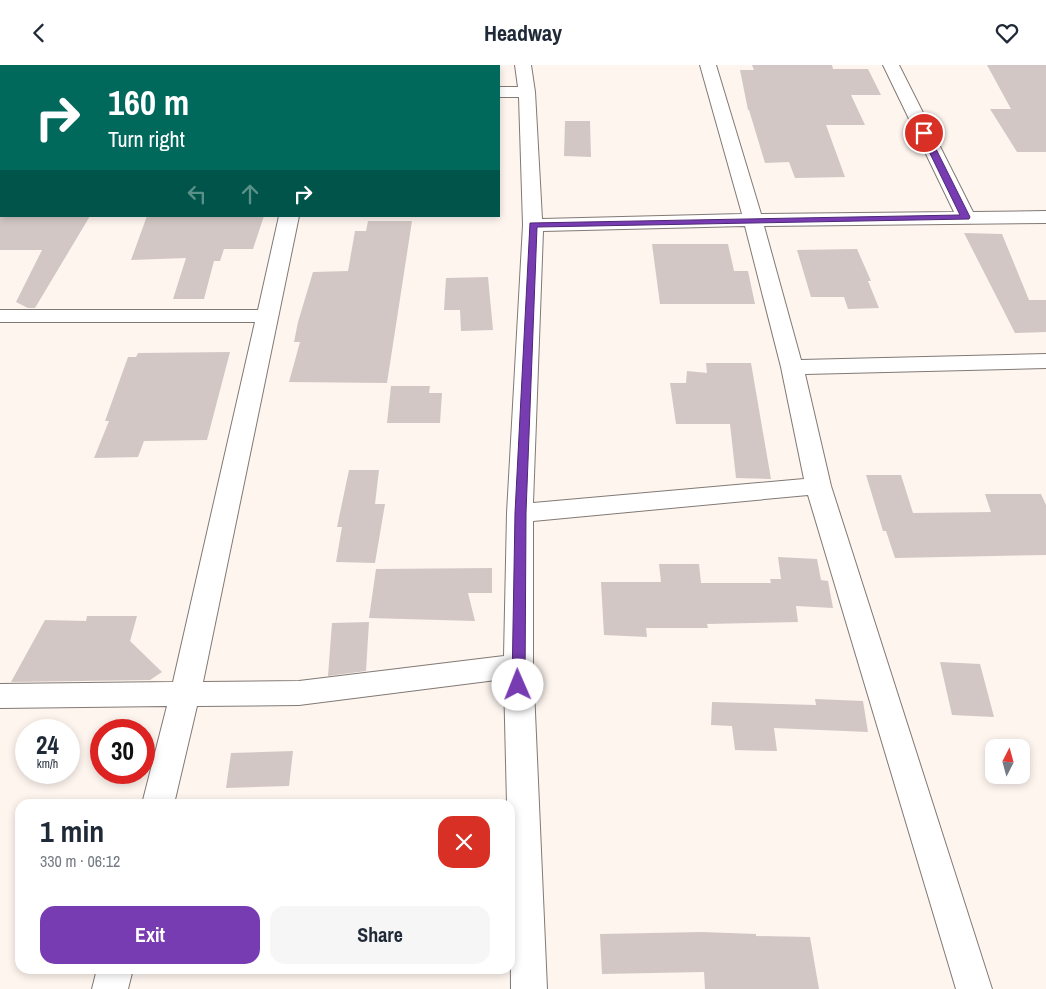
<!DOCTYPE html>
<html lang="en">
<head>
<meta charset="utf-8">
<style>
	:root { --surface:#fff; --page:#f6f6f7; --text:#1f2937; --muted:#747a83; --accent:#783cb2 }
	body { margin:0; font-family:"Archivo Narrow",sans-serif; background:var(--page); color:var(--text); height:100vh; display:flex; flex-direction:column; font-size:19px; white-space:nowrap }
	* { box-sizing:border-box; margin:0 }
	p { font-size:16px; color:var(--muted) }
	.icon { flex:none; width:28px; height:28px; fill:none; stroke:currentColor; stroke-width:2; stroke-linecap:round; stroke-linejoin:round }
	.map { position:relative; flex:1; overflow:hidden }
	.panel { position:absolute; left:15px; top:734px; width:500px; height:175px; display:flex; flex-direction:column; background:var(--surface); border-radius:15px; box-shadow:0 2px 8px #0003 }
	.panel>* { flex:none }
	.guide { position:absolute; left:0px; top:0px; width:500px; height:152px; box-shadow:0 2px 8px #0003; background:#00695c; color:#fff; overflow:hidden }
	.needle { width:32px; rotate:6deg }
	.fabs { position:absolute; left:985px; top:674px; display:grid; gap:10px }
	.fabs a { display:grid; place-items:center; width:45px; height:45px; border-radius:10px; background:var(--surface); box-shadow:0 2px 8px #0003; font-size:25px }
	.speed { position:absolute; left:15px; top:654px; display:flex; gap:10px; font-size:25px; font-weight:700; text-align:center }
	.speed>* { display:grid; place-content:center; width:65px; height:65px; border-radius:50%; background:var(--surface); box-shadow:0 2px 8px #0003; line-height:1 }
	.speed small { font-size:12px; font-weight:400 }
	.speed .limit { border:8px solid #d22; background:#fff; color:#111 }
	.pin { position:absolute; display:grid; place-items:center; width:42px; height:42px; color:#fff; margin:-21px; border:2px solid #fff; border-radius:50%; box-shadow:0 1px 5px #0007 }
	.me { position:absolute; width:55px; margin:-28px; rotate:359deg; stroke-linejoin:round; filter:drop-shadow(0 0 4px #0008) }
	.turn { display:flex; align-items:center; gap:18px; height:105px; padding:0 25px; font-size:22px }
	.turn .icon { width:65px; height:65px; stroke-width:2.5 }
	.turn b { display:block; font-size:35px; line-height:42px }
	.lanes { display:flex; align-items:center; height:48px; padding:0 25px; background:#0003; justify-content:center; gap:25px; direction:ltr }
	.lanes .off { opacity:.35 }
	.round { display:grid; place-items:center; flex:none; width:52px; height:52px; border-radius:15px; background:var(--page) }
	.summary { display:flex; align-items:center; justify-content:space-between; height:85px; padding:0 25px }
	h1 { font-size:30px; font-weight:800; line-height:38px }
	.button { display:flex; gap:10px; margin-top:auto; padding:10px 25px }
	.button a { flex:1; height:58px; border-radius:15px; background:var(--accent); color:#fff; font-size:20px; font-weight:800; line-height:58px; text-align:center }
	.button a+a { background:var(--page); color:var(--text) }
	header { display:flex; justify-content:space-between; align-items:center; height:65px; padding:0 25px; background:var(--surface); font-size:22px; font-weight:800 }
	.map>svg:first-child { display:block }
</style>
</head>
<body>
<header><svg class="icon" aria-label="back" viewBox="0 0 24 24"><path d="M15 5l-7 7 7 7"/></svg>Headway<svg class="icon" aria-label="heart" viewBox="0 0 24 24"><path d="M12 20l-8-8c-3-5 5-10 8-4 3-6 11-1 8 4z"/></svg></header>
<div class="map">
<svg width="1046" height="924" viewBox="0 0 1046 924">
	<rect width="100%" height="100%" fill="#fef5ef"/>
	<g fill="#d2c7c4">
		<polygon points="752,0 832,0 833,4 868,4 881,30 851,30 865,60 826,60 845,112 795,113 789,97 765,98 749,45 748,45 740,5 754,5"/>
		<polygon points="987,0 1046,0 1046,87 1017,87 990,44 1011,44"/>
		<polygon points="565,56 590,56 591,92 564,91"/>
		<polygon points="0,151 90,151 35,243 28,243 16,237 42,185 0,185"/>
		<polygon points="147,151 264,151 253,184 224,184 220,196 214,196 204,234 173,234 186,193 131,195"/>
		<polygon points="368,156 412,156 387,318 289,317 300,277 294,277 298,257 313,207 348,206 355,166 366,166"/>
		<polygon points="964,168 1002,169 1029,235 1046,235 1046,267 1015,268"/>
		<polygon points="652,179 728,179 734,206 748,206 755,239 660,239"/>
		<polygon points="857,184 871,216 868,216 879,243 848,244 844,232 811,232 797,185"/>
		<polygon points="488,212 493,265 461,266 460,245 444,245 446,213"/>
		<polygon points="230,287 207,375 144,376 138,392 94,393 109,356 105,356 128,292 136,292 138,288"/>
		<polygon points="706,298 751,298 771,414 736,413 730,359 676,359 670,318 686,318 687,306 707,308"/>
		<polygon points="391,321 430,321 429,328 442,328 440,358 387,358"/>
		<polygon points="349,405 379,405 375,439 385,439 375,498 336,497 342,462 337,462"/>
		<polygon points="866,410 901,410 913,448 991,447 985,429 1041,429 1046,440 1046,490 895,493 886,466 883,466"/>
		<polygon points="778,492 817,494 821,515 828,516 833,543 796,541 798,557 707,559 708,563 646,563 647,572 604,570 601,517 661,517 659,499 699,499 701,518 771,518 770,514 781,514"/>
		<polygon points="492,503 492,528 468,528 475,556 369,553 376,504"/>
		<polygon points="87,551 137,551 130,576 162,607 150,615 11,617 45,555 86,556"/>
		<polygon points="369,557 366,606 328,611 332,558"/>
		<polygon points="940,597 980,599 994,652 952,650"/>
		<polygon points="815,634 863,636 868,667 774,663 777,686 735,685 732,661 711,660 712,637 816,640"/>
		<polygon points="293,686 289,721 226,723 231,688"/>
		<polygon points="702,867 756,869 756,871 810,872 819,924 705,924 704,907 602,909 600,869"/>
	</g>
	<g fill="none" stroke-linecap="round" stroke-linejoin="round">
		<g stroke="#817974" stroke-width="2">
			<g id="minor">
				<path d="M 515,0 L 531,0 L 535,27 L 542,154 L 742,149 L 700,0 L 716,0 L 761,149 L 954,147 L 883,0 L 899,0 L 973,147 L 1046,146 L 1046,158 L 764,161 L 801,295 L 1046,289 L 1046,303 L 805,309 L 831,421 L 992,924 L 956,924 L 808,430 L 533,456 L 533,601 L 547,924 L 511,924 L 510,739 L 507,739 L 504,614 L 299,640 L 197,641 L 174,739 L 142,739 L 167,641 L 0,643 L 0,619 L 173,617 L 255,257 L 0,257 L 0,245 L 258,245 L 279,151 L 299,151 L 203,617 L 299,616 L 504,591 L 507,448 L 523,160 L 519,32 L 499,32 L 499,22 L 518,22 ZM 745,161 L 781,302 L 804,414 L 533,438 L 543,166 Z"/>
				<rect x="0" y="23" width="1" height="10"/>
				<rect x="0" y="115" width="1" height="12"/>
				<polygon points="97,904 133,904 128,924 92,924"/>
			</g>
		</g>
		<use href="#minor" fill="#fff" fill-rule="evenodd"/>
	</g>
	<polygon fill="#783cb2" stroke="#4e2774" points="924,65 928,68 970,152 969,154 537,162 526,448 525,620 523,624 514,624 512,620 515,448 530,158 960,150 920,68"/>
</svg>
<div class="fabs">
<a><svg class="needle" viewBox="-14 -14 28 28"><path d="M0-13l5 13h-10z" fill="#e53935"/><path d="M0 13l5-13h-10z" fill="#747a83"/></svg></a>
</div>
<div class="speed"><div>24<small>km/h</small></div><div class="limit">30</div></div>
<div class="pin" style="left:924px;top:68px;background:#d93025"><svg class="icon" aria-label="arrive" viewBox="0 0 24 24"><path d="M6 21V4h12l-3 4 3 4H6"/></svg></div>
<svg class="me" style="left:518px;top:620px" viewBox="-20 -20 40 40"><circle r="19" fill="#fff"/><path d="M0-13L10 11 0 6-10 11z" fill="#783cb2"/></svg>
<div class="guide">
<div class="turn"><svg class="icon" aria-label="right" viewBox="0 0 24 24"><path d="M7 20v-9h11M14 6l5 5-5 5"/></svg><div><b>160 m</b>Turn right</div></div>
<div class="lanes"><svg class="icon off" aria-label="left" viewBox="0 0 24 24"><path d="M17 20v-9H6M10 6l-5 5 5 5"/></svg><svg class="icon off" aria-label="ahead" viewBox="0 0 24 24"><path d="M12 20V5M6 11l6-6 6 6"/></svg><svg class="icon" aria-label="right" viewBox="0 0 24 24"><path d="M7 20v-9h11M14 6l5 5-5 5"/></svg></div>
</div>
<section class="panel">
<div class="summary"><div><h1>1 min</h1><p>330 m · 06:12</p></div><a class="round" style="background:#d93025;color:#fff"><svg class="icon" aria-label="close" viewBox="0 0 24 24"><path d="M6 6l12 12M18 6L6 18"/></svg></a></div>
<div class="button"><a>Exit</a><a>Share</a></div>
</section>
</div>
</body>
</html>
